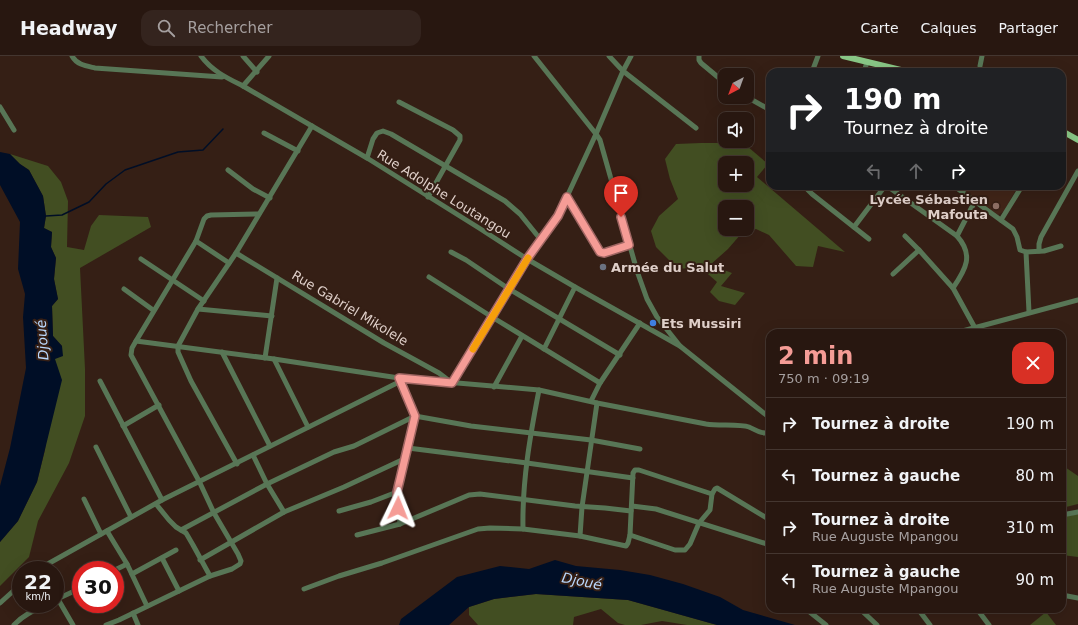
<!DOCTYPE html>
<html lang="fr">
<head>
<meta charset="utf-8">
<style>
	:root { --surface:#281710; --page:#34241e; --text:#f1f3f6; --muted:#a59f9f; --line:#443630; --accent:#f59c96 }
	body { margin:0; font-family:"DejaVu Sans",sans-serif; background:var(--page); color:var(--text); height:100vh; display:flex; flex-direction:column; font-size:15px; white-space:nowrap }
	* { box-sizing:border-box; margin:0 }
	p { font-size:13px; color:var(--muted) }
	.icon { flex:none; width:22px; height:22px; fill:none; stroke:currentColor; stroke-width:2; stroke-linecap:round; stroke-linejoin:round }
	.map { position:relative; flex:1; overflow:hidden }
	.details { position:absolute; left:766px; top:273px; width:300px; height:284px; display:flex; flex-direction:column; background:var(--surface); border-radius:12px; box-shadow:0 4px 16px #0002,0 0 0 1px var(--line) }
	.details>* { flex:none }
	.hud { position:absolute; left:766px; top:12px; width:300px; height:122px; border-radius:12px; box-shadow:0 4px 16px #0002,0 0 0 1px var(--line); background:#202124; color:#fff; overflow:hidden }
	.needle { width:26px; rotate:221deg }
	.fabs { position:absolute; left:718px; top:12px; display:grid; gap:8px }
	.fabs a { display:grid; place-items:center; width:36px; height:36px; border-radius:8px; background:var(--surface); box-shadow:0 4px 16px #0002,0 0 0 1px var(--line); font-size:20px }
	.speed { position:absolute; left:12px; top:505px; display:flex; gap:8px; font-size:20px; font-weight:700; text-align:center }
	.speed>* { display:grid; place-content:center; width:52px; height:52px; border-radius:50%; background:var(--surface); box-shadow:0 4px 16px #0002,0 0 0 1px var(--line); line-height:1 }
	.speed small { font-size:10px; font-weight:400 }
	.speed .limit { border:6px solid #d22; background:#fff; color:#111 }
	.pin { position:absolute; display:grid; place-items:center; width:34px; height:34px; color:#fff; margin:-41px -17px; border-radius:50% 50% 50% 0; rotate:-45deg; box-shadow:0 0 4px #0007 }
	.pin .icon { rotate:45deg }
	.me { position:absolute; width:44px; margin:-22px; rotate:2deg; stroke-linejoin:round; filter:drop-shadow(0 0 3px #0008) }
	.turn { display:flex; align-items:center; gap:14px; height:84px; padding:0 12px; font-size:18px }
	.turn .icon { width:52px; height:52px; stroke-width:2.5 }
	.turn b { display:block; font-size:28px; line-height:34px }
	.lanes { display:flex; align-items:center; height:38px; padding:0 12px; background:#0003; justify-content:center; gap:20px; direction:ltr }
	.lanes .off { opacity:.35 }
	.round { display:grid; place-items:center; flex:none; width:42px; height:42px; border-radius:12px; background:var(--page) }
	.overview { display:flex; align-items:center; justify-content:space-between; height:68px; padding:0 12px }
	h1 { font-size:24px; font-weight:600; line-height:30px; color:var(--accent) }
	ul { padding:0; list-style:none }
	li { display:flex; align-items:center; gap:12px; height:52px; padding:0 12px; border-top:1px solid var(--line) }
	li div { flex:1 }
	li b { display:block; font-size:15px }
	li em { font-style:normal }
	header { display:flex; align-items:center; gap:24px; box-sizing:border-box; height:56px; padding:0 20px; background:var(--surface); border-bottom:1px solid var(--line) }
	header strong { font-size:19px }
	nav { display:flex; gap:22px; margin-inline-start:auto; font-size:14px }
	.search { width:280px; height:36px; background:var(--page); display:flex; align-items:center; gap:10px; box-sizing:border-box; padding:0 14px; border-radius:12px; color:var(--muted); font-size:15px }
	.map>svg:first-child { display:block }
</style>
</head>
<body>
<header>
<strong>Headway</strong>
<div class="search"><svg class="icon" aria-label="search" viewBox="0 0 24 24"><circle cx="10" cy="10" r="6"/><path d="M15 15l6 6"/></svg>Rechercher</div>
<nav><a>Carte</a><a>Calques</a><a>Partager</a></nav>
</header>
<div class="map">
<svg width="1078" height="569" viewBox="0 0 1078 569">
	<rect width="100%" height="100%" fill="#351f15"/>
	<polygon fill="#412518" points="958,130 1018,130 1004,155 998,159"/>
	<g fill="#424e22" fill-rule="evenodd">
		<path d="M 725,78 L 725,85 L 741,85 L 768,108 L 757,121 L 845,196 L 818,190 L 813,211 L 796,210 L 769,179 L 756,173 L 741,178 L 728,193 L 710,209 L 732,217 L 721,230 L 745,237 L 735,249 L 719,245 L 710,236 L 717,226 L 700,211 L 678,213 L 656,191 L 651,175 L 659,160 L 678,143 L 670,123 L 665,103 L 676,88 L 701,87 L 718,87 ZM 725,107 L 747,107 L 747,129 L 725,129 ZM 725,151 L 747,151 L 747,173 L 725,173 Z"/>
		<polygon points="10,98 48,110 61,126 68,145 67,191 84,194 91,170 99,159 148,161 151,171 80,212 85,313 85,360 69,407 38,465 29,501 0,530 0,486 18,465 37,426 45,394 55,303 62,290 53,280 52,250 58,243 54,223 56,202 51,191 52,176 44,172 46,160 43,140 29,114 20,108"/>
		<polygon points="1062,409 1078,420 1078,448 1062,452"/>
		<polygon points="1078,458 1078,501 1062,499 1062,461"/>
		<polygon points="536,538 628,544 717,569 687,569 662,565 641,569 625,569 618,567 601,553 574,561 573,569 478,569 469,559 469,551 494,543"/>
		<polygon points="1046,556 1056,569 1030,569"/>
	</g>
	<g fill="#000e26">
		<polygon points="0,96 10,98 20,108 29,114 43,140 46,160 44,172 52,176 51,191 56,202 54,223 58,243 52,250 53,280 62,290 63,300 55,303 62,324 37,426 18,465 0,486 0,430 10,392 26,312 23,261 25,238 18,213 20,166 0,129"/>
		<polygon points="555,504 576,510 620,514 650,519 683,528 720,541 743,554 795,569 717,569 628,544 536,538 494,543 469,551 449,569 399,569 401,563 457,521 500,510 529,513"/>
	</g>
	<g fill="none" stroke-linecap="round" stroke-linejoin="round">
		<polyline stroke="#000e26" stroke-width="1.5" points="46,160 62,159 89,146 106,128 125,114 178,96 203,94 223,73"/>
		<g stroke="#587656" stroke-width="5">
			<path d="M 72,0 C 77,9 86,10 95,12 L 222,21"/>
			<path d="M 201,0 C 212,15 227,22 243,30 L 367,102 L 479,172 L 527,203 L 575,231 L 680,290"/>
			<polyline points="243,0 257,16"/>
			<polyline points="534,0 596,78 600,84 637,215 647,243 657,261 680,290 770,362"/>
			<polyline points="609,0 623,15 696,72"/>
			<polyline points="699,0 699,4 701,7 725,27"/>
			<polyline points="980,10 982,0"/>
			<polyline points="812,16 818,0"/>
			<polyline points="864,16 867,6"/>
			<polyline points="243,30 269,0"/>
			<polyline points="747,41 770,54"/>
			<polyline points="399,46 453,74 460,80 460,84 428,141"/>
			<polyline points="0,51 14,74"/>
			<polyline points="264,77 298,95"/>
			<polyline points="367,102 373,83 377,77 383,75 391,78 505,145 520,158 541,184"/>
			<polyline points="228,114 253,133 270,142"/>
			<polyline points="806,130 807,133 812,138 869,183"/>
			<path d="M 887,130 L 957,180 C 974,199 966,213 953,232"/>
			<polyline points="954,130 1013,173 1017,181 1020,194 1026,196 1029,256"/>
			<polyline points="567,141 600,196 604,197 629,189"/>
			<polyline points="1001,164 1022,130"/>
			<polyline points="854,171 885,130"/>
			<polyline points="905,180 919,194 953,232 975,272"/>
			<polyline points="957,180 975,145"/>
			<polyline points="196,185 229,207"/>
			<polyline points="1039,195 1039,188 1041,181 1078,115"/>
			<polyline points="451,196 466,204 509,233 620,299"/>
			<polyline points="1026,196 1044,195 1061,190"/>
			<polyline points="236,197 384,287 439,317 452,327 527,203 558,160 596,78 623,15 631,0"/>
			<polyline points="141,203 204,245"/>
			<polyline points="893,218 919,194"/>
			<polyline points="429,221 492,261 600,327"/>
			<polyline points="124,233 153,254"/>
			<polyline points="198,253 272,260"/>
			<polyline points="955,277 1078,244"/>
			<path d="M 136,285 L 274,303 L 399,322 L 539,334 L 597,347 L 706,368 C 718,370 740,368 749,371 C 756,374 762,379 770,376"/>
			<polyline points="544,293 575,231"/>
			<polyline points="222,296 270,390"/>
			<polyline points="265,302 277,222"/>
			<polyline points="274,303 308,371"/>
			<polyline points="100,325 162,444"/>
			<polyline points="494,331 522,280"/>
			<polyline points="591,345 600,327 640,267"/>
			<polyline points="123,370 159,349"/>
			<polyline points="96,391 131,461"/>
			<polyline points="408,392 527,407 633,422"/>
			<polyline points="253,399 267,428 284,456"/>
			<polyline points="237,408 191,325 178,296 178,290 198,253 236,197 312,70"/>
			<polyline points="84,443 101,478"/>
			<polyline points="156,448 169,464 176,471 186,477 193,489 210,520"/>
			<polyline points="632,450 656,453 770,489"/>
			<polyline points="339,455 371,446 397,436"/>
			<polyline points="1062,459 1078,456"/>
			<polyline points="400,468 397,436 404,403 415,360 400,323"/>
			<path d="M 523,473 C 522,426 530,380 539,334"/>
			<polyline points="181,474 267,428 334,396 354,390 415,360 471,370 591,384 640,393"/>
			<polyline points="107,475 127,508 147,550"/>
			<polyline points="357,479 400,468 469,439 480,438 575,450 605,452 631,455"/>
			<polyline points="630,479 675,494 685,494 690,488 699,467 710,454 712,438 715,433 717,432 770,464"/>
			<polyline points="580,480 582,451 597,347"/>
			<polyline points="162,502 179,535"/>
			<polyline points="200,504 284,456 344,431 404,403"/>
			<polyline points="37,514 162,444 401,325"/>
			<polyline points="115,514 127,508"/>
			<polyline points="132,518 176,494"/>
			<polyline points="304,533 339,520 382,507 478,473 490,472 523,473 580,480 626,490 628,487 630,479 633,417 635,414 639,414 712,438"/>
			<polyline points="55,538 73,569"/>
			<polyline points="1062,539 1078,542"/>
			<polyline points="55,544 81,532"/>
			<polyline points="0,547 21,528"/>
			<polyline points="806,553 826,569"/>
			<polyline points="860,553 877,569"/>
			<polyline points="918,553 930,569"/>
			<polyline points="977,553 989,569"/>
			<polyline points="133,557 138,569"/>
			<path d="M 14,569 C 23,559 35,554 48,548"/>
			<polyline points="106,569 119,564 210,520 232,513 240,508 241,505 238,498 214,457 199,425 131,299 132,292 136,285 196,185 204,163 207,160 211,159 259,158"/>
		</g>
		<g stroke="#89c786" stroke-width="6">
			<polyline points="843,0 909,16"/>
			<polyline points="1062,75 1078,84"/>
		</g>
	</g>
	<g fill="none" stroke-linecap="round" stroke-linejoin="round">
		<g stroke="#9f6562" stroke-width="10">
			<polyline id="route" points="398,452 397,436 415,360 399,322 452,327 527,203 558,160 567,141 600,196 604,197 629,189 621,161"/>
		</g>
		<use href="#route" stroke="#f59c96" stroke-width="7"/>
		<polyline stroke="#f59e0b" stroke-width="7" points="473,293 528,202"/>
	</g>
	<circle fill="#8d6e63" stroke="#351f15" stroke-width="1.5" cx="996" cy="150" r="4"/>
	<circle fill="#6b7280" stroke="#351f15" stroke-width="1.5" cx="603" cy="211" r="4"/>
	<circle fill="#3f7fe0" stroke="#351f15" stroke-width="1.5" cx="653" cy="267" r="4"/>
	<g text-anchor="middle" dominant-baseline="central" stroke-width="4" stroke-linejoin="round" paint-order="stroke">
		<g font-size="13" fill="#dfcfc9" stroke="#351f15">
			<text transform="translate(444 138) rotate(32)">Rue Adolphe Loutangou</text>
			<text transform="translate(350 252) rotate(31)">Rue Gabriel Mikolele</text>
		</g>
		<g font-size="13" font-weight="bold" fill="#dfcfc9" stroke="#351f15" text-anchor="start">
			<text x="988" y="143" text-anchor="end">Lycée Sébastien<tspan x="988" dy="15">Mafouta</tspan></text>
			<text x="611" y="211">Armée du Salut</text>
			<text x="661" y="267">Ets Mussiri</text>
		</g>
		<g font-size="14" font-style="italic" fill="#b9d7fc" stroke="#351f15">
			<text transform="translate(42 284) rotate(-94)">Djoué</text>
			<text transform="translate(582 525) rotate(11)">Djoué</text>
		</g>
	</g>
</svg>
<div class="fabs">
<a><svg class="needle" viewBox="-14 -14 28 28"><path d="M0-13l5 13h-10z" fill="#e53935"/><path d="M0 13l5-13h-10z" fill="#a59f9f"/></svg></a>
<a><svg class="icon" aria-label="sound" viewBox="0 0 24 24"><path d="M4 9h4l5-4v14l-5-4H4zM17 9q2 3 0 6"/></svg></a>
<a>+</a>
<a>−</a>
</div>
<div class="speed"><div>22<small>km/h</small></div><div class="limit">30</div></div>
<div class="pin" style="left:621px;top:161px;background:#d93025"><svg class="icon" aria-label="arrive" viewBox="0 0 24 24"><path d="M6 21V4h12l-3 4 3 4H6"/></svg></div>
<svg class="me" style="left:398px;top:452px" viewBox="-20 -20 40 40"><path d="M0-17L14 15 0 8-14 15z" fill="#f59c96" stroke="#fff" stroke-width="4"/></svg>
<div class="hud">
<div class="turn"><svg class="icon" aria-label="right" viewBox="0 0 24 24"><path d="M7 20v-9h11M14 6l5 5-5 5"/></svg><div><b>190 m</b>Tournez à droite</div></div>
<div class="lanes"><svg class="icon off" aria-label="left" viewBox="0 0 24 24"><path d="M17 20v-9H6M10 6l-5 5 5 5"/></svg><svg class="icon off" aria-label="ahead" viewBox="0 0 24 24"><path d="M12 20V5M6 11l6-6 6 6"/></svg><svg class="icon" aria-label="right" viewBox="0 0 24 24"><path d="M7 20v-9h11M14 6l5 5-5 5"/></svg></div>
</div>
<section class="details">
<div class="overview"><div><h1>2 min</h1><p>750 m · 09:19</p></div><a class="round" style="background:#d93025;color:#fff"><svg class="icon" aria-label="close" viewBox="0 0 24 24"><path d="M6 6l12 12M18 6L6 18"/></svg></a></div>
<ul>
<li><svg class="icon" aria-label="right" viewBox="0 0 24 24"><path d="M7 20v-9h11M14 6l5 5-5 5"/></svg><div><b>Tournez à droite</b></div><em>190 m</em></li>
<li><svg class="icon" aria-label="left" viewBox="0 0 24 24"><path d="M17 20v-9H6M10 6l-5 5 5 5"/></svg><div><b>Tournez à gauche</b></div><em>80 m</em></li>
<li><svg class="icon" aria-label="right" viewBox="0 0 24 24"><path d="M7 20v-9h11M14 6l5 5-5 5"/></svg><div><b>Tournez à droite</b><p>Rue Auguste Mpangou</p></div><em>310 m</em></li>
<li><svg class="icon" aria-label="left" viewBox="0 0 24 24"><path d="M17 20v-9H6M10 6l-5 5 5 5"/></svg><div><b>Tournez à gauche</b><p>Rue Auguste Mpangou</p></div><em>90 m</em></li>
</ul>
</section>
</div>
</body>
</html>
